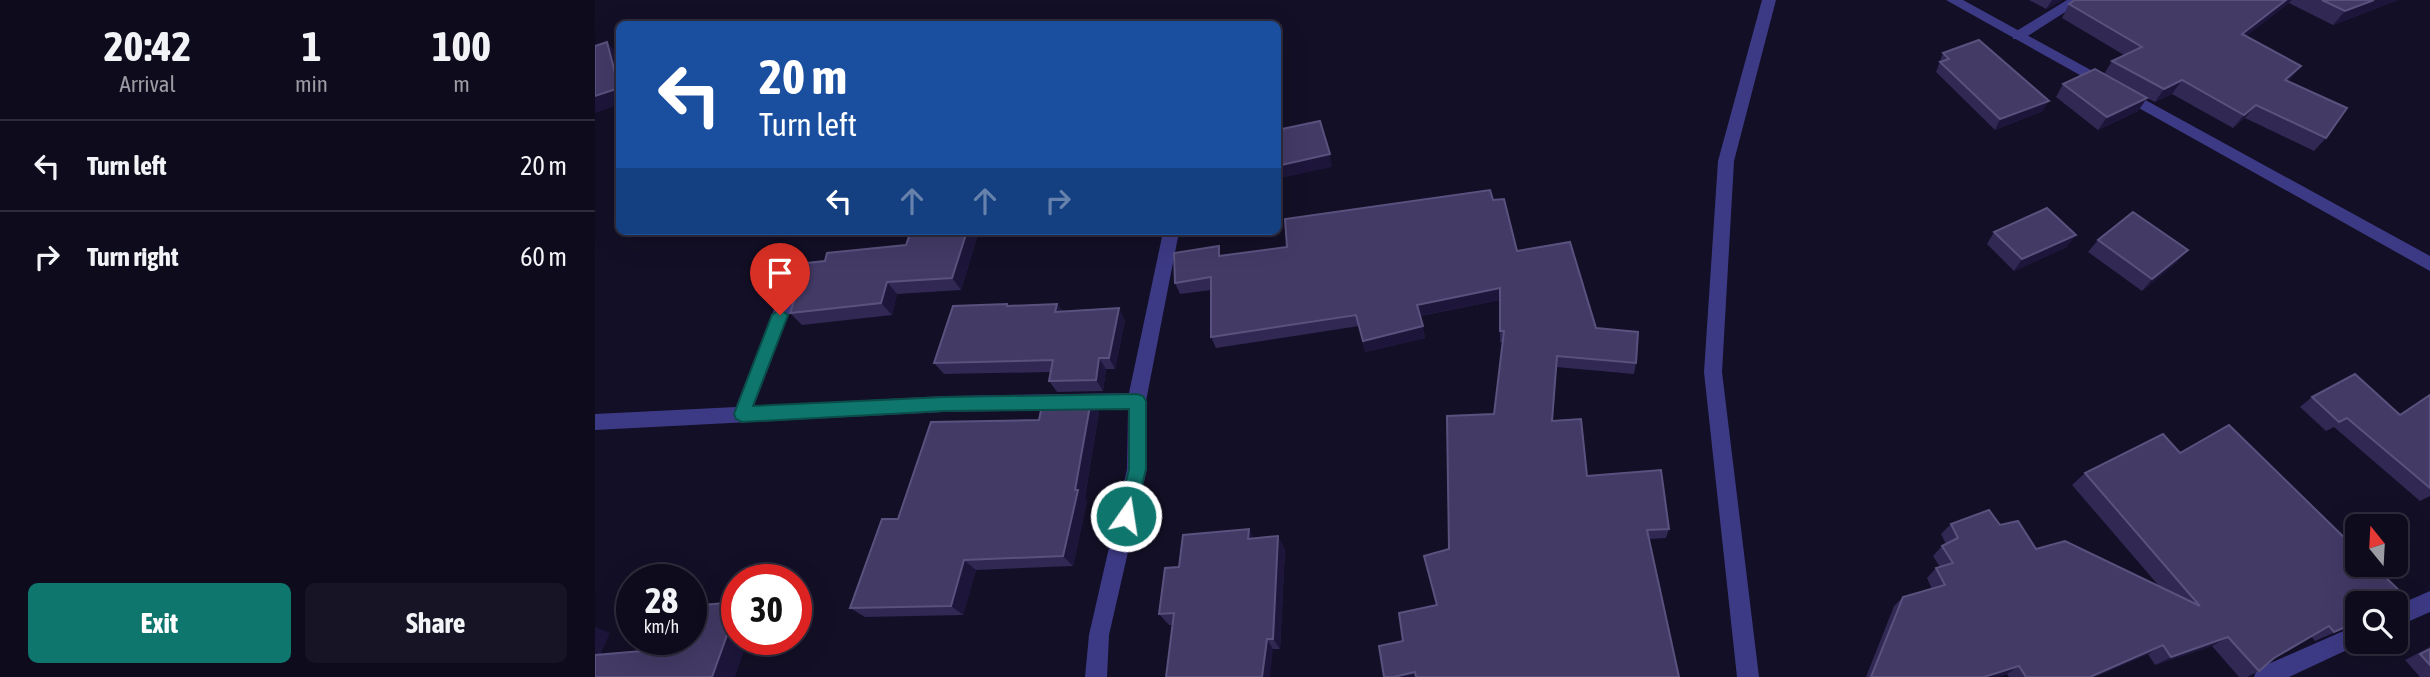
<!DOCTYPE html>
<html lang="en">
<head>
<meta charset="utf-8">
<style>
	:root { --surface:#0e0b1c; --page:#171425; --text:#f1f3f6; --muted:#9b9ba3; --line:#2e2b3b; --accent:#0f766e }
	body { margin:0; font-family:"Asap Condensed",sans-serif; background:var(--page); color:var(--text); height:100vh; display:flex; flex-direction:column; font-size:26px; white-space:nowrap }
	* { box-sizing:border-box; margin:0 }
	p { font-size:23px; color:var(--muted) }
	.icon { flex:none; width:38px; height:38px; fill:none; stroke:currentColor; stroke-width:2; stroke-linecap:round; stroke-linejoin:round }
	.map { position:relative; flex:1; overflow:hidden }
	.panel { display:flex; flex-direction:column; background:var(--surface); width:595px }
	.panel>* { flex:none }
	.top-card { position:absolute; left:21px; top:21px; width:665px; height:214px; border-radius:10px; box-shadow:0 7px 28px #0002,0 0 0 2px var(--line); background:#1a4fa0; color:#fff; overflow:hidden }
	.needle { width:46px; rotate:342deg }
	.tools { position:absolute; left:1750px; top:514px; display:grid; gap:14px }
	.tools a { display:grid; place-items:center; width:63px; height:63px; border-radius:10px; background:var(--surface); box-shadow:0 7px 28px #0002,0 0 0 2px var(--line); font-size:35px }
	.speed { position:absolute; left:21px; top:564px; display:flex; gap:14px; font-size:35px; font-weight:700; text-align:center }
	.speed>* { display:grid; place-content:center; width:91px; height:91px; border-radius:50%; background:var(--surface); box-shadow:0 7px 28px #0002,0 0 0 2px var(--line); line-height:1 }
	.speed small { font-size:18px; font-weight:400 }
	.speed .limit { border:10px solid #d22; background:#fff; color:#111 }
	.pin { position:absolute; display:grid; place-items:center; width:60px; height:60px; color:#fff; margin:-72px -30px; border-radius:50% 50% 50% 0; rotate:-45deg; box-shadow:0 0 7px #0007 }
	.pin .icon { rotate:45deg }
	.me { position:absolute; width:77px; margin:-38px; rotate:13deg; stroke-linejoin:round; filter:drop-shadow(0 0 5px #0008) }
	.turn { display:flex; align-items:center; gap:24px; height:147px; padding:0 28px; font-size:32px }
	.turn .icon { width:91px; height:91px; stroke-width:2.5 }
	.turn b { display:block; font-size:49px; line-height:60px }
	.lanes { display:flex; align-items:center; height:66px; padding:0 28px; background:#0003; justify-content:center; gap:35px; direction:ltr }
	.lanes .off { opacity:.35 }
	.eta { display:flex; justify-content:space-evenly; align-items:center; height:119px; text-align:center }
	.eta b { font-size:42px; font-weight:700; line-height:49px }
	.primary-button { display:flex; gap:14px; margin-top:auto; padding:14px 28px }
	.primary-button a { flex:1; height:80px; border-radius:10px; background:var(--accent); color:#fff; font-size:28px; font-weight:700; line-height:80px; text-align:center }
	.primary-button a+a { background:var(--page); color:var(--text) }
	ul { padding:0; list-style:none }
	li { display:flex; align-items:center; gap:21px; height:91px; padding:0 28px; border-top:2px solid var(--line) }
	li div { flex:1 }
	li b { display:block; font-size:26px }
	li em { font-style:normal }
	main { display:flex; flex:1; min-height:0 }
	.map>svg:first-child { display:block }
</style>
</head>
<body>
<main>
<section class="panel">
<div class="eta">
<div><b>20:42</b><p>Arrival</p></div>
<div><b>1</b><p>min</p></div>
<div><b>100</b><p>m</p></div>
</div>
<ul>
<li><svg class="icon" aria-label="left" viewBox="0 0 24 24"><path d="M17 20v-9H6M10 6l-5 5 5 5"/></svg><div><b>Turn left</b></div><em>20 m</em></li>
<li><svg class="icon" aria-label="right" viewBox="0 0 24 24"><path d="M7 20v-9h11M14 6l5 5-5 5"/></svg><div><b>Turn right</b></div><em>60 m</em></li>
</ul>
<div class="primary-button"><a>Exit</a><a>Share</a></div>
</section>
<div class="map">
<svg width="1835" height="677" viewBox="0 0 1835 677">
	<rect width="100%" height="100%" fill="#130f26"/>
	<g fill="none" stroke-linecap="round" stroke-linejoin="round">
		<g fill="#3d3a85" fill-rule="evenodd">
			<polygon points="1167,0 1181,0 1139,161 1127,372 1164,677 1142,677 1109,372 1123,161"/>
			<polygon points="1472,0 1489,0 1428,39 1418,39 1418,33"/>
			<polygon points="568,232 584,232 551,401 552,469 514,635 512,677 490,677 494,635 532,469 533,409 349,412 0,430 0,414 141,407 196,266 198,261 210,261 212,266 159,406 349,396 534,393"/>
			<polygon points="1835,591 1835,612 1801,627 1801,606"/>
			<polygon points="1762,625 1762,642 1769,642 1694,677 1659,677 1662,669"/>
		</g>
		<polygon fill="#3d3a85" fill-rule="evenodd" points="1351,0 1368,0 1835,256 1835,271"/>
	</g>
	<g fill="#312854">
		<polygon points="1434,0 1467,0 1451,9"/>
		<polygon points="1480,0 1803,0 1738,25 1694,3 1651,36 1693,81 1731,138 1719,151 1650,118 1638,128 1577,94 1560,102 1552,98 1543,111 1503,130 1461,97 1468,84 1509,74 1517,61 1529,55 1467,18 1474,4"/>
		<polygon points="1348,53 1448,111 1400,130 1341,72"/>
		<polygon points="898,200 922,251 1001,328 1041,363 1039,374 961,367 957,421 992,476 1074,529 1071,538 1054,539 808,641 842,605 829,556 854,549 899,414 908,342 905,342 905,300 825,316 830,338 770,352 764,326 621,348 616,337 616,290 585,294 580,283 627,256 692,247"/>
		<polygon points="384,231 366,290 302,294 297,315 207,325 195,313 311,245"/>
		<polygon points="1399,232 1472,247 1419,271 1392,244"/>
		<polygon points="1503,240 1582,262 1547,291 1493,252"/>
		<polygon points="462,304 467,311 530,320 520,369 511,369 508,391 462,392 454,381 455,372 349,374 339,363 414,306"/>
		<polygon points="1835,395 1835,496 1825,501 1739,427 1731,431 1705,407 1717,397 1805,415"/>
		<polygon points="504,412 490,497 492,501 478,566 381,570 368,615 270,617 255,608 303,519 444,420"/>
		<polygon points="1585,453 1762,623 1720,641 1716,636 1679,658 1664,671 1652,677 1644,677 1617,646 1560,665 1553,654 1500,677 1414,677 1412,674 1403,677 1271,677 1299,606 1308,597 1337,589 1332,578 1341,568 1345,567 1338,556 1347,546 1351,544 1346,534 1356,524 1405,525 1441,549 1564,586 1477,485 1490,473"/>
		<polygon points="659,538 690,549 685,649 678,649 578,625 574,625 564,614 584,567"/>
		<polygon points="1835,647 1835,677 1825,677 1810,660"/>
	</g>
	<g fill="#1d163a">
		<polygon points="1457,0 1467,0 1451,9"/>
		<polygon points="1691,0 1697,0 1694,3 1637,47 1647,34"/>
		<polygon points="1779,0 1803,0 1738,25 1750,11"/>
		<polygon points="12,42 24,55 24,105 0,113 0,96"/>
		<polygon points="1706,66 1695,80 1679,93 1690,80"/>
		<polygon points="1587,80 1577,94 1560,102 1569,89"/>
		<polygon points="1552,98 1543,111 1503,130 1512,117"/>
		<polygon points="1454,101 1448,111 1400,130 1405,119"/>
		<polygon points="1661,105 1650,118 1638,128 1649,115"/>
		<polygon points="735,154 737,167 682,179 682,166"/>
		<polygon points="372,231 384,231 366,290 357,278"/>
		<polygon points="1481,235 1472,247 1419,271 1427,259"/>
		<polygon points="1593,250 1582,262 1547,291 1557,279"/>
		<polygon points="292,282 302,294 297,315 286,303"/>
		<polygon points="905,288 905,300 823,316 822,305"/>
		<polygon points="462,304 469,316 460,312"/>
		<polygon points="524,308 530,320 520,369 514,358"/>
		<polygon points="828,326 830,338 770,352 768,341"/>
		<polygon points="504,358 511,369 508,391 501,380"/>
		<polygon points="496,400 504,412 490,497 492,501 478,566 468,556"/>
		<polygon points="654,529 661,542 653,539"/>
		<polygon points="683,536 690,549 685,649 678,639"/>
		<polygon points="369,560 381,570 368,615 356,606"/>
		<polygon points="142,607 142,639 153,639 140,677 117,677"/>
		<polygon points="0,627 15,633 0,666"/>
		<polygon points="1633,637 1617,646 1560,665 1576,657"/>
		<polygon points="672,639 678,649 675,677 667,677"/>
		<polygon points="1568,645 1553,654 1500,677 1495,677"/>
		<polygon points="1424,666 1412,674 1403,677 1389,677"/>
		<polygon points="820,672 822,677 799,677"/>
	</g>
	<g fill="#433a66" stroke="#5a527e" stroke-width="2">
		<polygon points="1480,0 1691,0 1647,34 1706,66 1690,80 1752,108 1731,138 1661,105 1649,115 1587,80 1569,89 1517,61 1547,47 1474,4"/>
		<polygon points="1727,0 1779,0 1750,11"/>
		<polygon points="1384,40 1454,101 1405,119 1345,62 1354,59 1348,53"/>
		<polygon points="12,42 24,88 0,96 0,46"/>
		<polygon points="1500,69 1552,98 1512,117 1468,84"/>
		<polygon points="725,121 735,154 682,166 682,130"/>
		<polygon points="895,190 898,200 909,199 922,251 975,242 1001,328 1043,332 1041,363 962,356 957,421 986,419 992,476 1066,470 1074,529 1052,530 1084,677 821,677 820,672 799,677 789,677 784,646 808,641 804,613 842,605 829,556 854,549 852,416 899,414 909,331 905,331 905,288 822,305 828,326 768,341 761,315 616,337 616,277 580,283 579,253 624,246 624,256 692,247 690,219"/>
		<polygon points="1452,208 1481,235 1427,259 1399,232"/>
		<polygon points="1538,212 1593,250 1557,279 1503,240"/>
		<polygon points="316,231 372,231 357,278 292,282 286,303 195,313 212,263 230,261 232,253 311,245"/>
		<polygon points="412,304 412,306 462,304 460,312 524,308 514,358 504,358 501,380 454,381 458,360 339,363 358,306"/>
		<polygon points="1760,374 1805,415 1835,395 1835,488 1752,418 1744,422 1717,397"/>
		<polygon points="496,400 480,490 483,490 468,556 369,560 356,606 255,608 287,519 303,519 336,422 444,420 448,401"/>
		<polygon points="1634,425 1762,550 1762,565 1778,565 1810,596 1798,604 1762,604 1762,622 1739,632 1734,626 1679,658 1664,671 1633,637 1576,657 1568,645 1495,677 1431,677 1424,666 1389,677 1276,677 1308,597 1350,585 1341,568 1358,563 1347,546 1363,538 1356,524 1394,510 1405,525 1423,521 1441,549 1470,541 1605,606 1490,473 1568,434 1585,453"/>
		<polygon points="654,529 653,539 683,536 678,639 672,639 667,677 571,677 579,613 564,614 570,568 584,567 588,535"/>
		<polygon points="142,602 142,607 117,677 0,677 0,655 47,651 52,639 96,639 96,606"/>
		<polygon points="1835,649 1835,665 1825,654"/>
	</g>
	<polygon fill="#0f766e" stroke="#0a4d48" stroke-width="2" points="185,309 193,315 158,406 349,397 542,394 548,396 551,401 551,469 538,522 531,525 525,522 523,516 534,469 534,409 349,411 147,422 141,419 139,414 177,315"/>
</svg>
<div class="tools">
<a><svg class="needle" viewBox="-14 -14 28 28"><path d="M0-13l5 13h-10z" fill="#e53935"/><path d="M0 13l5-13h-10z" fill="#9b9ba3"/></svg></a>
<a><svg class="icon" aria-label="search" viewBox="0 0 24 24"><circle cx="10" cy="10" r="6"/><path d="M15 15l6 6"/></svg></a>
</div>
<div class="speed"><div>28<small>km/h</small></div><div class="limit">30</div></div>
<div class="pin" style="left:185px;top:315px;background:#d93025"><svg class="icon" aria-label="arrive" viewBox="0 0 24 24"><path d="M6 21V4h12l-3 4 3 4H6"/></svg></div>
<svg class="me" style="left:531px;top:516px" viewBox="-20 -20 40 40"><circle r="17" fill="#0f766e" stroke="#fff" stroke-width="3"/><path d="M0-11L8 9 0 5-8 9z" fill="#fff"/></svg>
<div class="top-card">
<div class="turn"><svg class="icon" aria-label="left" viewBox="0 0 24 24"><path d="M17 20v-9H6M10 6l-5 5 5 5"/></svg><div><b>20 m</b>Turn left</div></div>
<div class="lanes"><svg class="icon" aria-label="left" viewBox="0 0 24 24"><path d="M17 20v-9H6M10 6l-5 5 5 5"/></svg><svg class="icon off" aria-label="ahead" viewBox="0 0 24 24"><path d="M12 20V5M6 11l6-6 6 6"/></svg><svg class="icon off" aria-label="ahead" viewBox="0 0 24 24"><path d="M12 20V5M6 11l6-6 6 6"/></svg><svg class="icon off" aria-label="right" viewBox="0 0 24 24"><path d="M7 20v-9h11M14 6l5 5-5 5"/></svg></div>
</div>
</div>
</main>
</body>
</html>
